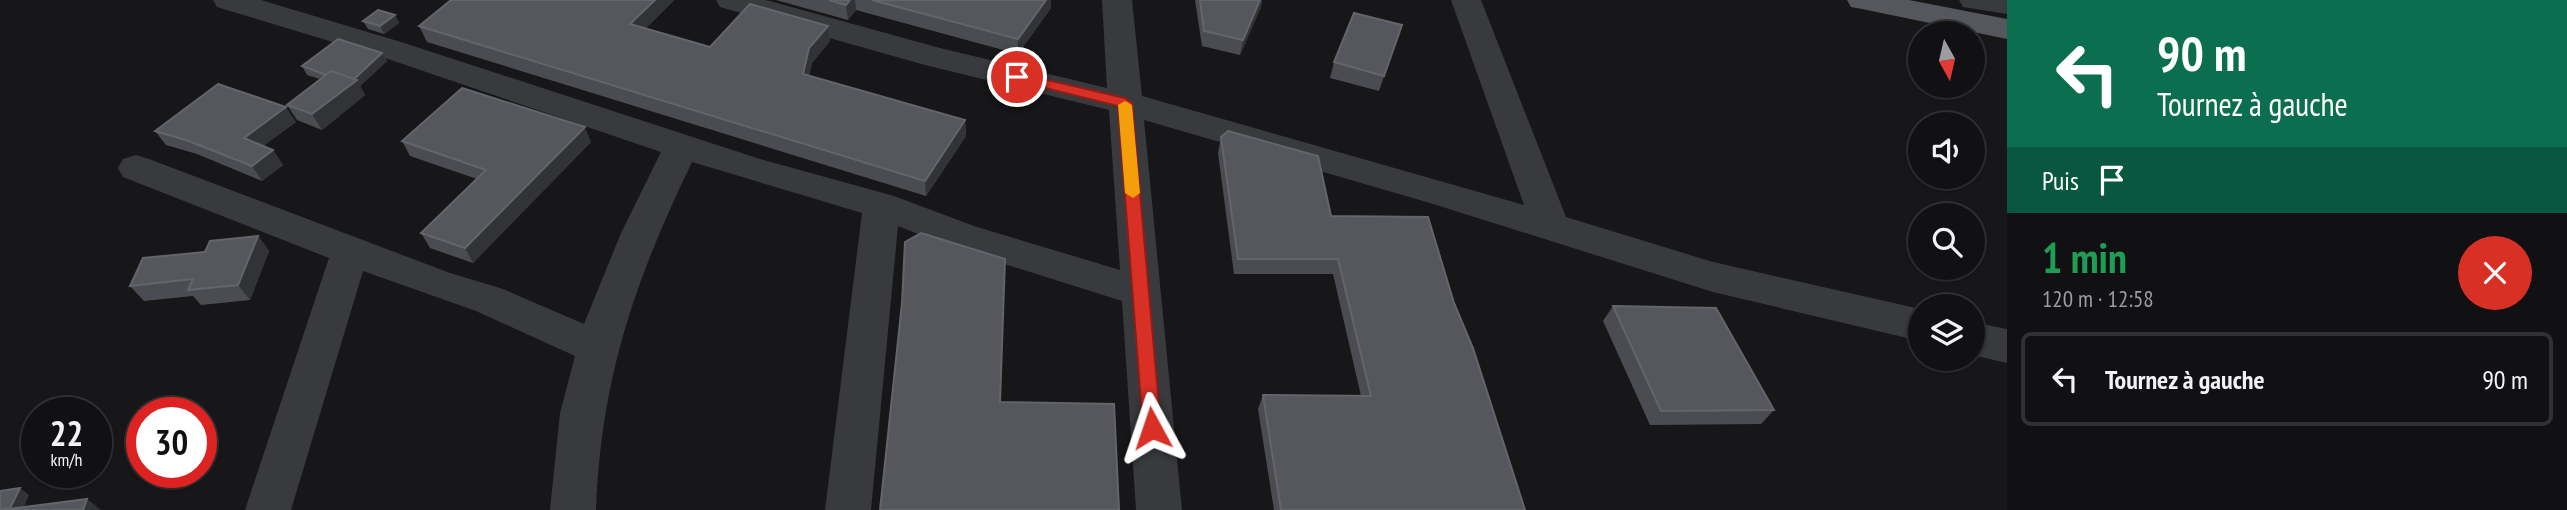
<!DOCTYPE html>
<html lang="fr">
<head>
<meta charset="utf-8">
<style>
	:root { --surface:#111113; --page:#1a1a1c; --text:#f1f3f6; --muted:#9c9da0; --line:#303133 }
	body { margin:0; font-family:"PT Sans Narrow",sans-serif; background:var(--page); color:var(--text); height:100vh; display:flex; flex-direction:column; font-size:26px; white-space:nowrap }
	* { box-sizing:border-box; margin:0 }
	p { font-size:23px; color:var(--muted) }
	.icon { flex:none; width:38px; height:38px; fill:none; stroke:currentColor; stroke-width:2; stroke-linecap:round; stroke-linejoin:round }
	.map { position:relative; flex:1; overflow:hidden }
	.side { display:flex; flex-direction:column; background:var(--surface); width:560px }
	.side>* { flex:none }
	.banner { background:#0b6e4f; color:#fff; overflow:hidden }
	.needle { width:46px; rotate:172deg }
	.fabs { position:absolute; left:1908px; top:21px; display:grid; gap:14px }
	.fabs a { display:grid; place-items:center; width:77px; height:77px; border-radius:50%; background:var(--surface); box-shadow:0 2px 5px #0004,0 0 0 2px var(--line); font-size:35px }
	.speed { position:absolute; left:21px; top:397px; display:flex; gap:14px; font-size:35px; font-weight:700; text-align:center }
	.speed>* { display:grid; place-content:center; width:91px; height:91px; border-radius:50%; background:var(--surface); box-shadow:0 2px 5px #0004,0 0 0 2px var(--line); line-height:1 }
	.speed small { font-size:18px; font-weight:400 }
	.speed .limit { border:10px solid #d22; background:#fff; color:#111 }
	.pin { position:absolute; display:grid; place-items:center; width:60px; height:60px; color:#fff; margin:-30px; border:4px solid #fff; border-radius:50%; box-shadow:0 2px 7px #0007 }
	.me { position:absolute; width:77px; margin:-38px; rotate:355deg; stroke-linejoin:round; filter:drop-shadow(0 0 5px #0008) }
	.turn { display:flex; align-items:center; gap:24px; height:147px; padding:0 35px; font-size:32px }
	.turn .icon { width:91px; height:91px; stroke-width:2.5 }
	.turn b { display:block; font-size:49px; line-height:60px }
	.then { display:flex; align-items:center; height:66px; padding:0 35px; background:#0003; gap:14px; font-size:26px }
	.round { display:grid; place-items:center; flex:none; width:74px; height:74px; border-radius:37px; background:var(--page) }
	.head { display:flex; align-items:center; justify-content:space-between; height:119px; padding:0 35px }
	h1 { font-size:42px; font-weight:600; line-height:52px; color:#1e9e55 }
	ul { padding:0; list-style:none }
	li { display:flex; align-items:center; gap:21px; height:94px; margin:0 14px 10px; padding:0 21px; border:4px solid var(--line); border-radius:10px }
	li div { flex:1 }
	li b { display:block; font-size:26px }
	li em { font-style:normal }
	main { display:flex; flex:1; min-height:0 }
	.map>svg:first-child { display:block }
</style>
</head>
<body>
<main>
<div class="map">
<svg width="2007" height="510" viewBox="0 0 2007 510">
	<rect width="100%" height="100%" fill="#171719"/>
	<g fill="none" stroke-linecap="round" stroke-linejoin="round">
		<g fill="#383a3d" fill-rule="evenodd">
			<path d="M 213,0 L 261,0 L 401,42 L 760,159 L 894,196 L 974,226 L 1120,270 L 1109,110 L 925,65 L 720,7 L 716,0 L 766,0 L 940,48 L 1107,88 L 1102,0 L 1132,0 L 1142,96 L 1524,205 L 1451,0 L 1481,0 L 1566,217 L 1713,262 L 1920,309 L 1920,341 L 1713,292 L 1430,203 L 1144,120 L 1182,510 L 1136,510 L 1122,301 L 948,246 L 898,226 L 871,510 L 825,510 L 862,213 L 692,162 C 635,280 601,378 596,510 L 550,510 L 560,413 L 575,356 L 476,311 L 363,271 L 291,510 L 245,510 L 329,258 L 123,177 L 118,168 L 123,159 L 136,155 L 149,159 L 450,273 L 503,289 L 584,324 L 621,233 L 661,152 L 379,56 L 217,7 Z"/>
			<polygon points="1959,0 2007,0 2007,14 1963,7"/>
			<polygon points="1972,322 2007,329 2007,363 1972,355"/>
		</g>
		<polygon fill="#55575c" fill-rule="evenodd" points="1847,0 1909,0 2007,19 2007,39 1862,9 1851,7"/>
	</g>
	<g fill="#4b4c51">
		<polygon points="451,0 674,0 645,29 710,47 828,26 830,41 812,63 809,76 965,120 966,136 926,196 427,42 419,26"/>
		<polygon points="776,0 1051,0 1051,8 1018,54 856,10 848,20"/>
		<polygon points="1195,0 1262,0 1261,7 1240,55 1202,46"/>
		<polygon points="395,15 399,23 384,34 368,29 363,21"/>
		<polygon points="1402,25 1379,91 1330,78 1334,62"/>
		<polygon points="382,53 387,61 360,86 365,95 322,130 297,120 287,105 320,79 307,75 302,66"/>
		<polygon points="296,122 263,146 273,150 283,165 262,181 197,154 166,145 155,131"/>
		<polygon points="1221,137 1454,303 1525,510 1274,510 1258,409 1263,395 1361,396 1333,274 1234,274 1218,153"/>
		<polygon points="402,141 591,142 473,263 430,248 421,233 477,179 410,156"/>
		<polygon points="258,236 269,251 250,300 201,305 193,296 144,301 130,286 205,252"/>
		<polygon points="1613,306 1774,410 1761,424 1650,425 1603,321"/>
	</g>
	<g fill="#323336">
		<polygon points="655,0 674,0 634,40 630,24"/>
		<polygon points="850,0 855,0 856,10 848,20 846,5"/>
		<polygon points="1046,0 1051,0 1051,8 1018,54 1018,39"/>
		<polygon points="1260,0 1262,0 1261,7 1240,55 1243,40"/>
		<polygon points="395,15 399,23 384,34 380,26"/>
		<polygon points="828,26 830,41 812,63 806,90 803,74 809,48"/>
		<polygon points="382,53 387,61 360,86 365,95 322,130 312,114"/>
		<polygon points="286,107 296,122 254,153 244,138"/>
		<polygon points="965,120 966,136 926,196 925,181"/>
		<polygon points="585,127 591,142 473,263 465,248"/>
		<polygon points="273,150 283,165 262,181 252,166"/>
		<polygon points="258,236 269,251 250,300 238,285"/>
		<polygon points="20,488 29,495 23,510 10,510"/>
		<polygon points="87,499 101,510 83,510"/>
	</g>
	<g fill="#55575c" stroke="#63656a" stroke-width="2">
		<polygon points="451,0 655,0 630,24 710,47 750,4 828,26 809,48 803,74 965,120 925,181 419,26"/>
		<polygon points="829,0 850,0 846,5"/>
		<polygon points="872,0 1046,0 1018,39"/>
		<polygon points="1200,0 1260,0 1243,40 1204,31"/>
		<polygon points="378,10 395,15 380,26 363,21"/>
		<polygon points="1354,13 1402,25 1384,76 1334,62"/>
		<polygon points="338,39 382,53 354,79 331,71 326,75 302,66"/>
		<polygon points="331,71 357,80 312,114 287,105"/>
		<polygon points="218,84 286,107 244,138 273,150 252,166 186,140 155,131"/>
		<polygon points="462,88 585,127 465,248 421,233 486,170 402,141"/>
		<polygon points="1228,131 1318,156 1331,216 1428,217 1454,303 1473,348 1525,510 1281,510 1263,395 1371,396 1338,259 1238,259 1221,137"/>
		<polygon points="921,233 1005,259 1000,402 1114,404 1119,510 880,510 902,303 905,242"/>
		<polygon points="258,236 238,285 188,290 193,279 130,286 143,258 205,252 210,241"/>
		<polygon points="1613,306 1716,308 1774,410 1661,411"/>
		<polygon points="20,488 10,508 0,510 0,491"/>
		<polygon points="87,499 83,510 1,510"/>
	</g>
	<polygon fill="#d93025" stroke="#8d1f18" stroke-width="2" points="1017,73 1125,98 1132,103 1161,428 1158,434 1152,436 1146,434 1143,428 1118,106 1013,80 1013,74"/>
	<polygon fill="#f59e0b" points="1125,101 1132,105 1140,193 1133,198 1125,193 1118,105"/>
</svg>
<div class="fabs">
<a><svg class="needle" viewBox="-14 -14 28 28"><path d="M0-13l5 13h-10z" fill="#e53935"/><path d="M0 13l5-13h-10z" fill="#9c9da0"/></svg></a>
<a><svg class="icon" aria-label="sound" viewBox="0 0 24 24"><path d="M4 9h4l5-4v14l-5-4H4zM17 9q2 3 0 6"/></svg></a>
<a><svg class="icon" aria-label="search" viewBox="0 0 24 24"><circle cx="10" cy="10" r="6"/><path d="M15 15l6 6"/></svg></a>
<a><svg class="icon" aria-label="layers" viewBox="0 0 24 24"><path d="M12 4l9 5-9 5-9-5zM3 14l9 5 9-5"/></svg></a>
</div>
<div class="speed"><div>22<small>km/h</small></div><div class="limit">30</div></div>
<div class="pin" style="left:1017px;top:77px;background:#d93025"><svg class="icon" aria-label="arrive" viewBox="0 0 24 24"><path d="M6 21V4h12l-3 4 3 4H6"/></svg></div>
<svg class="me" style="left:1152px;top:428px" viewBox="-20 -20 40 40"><path d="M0-17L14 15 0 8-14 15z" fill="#d93025" stroke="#fff" stroke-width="4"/></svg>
</div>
<section class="side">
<div class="banner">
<div class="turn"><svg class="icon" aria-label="left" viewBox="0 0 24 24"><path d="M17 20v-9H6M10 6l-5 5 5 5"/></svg><div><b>90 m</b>Tournez à gauche</div></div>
<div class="then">Puis<svg class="icon" aria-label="arrive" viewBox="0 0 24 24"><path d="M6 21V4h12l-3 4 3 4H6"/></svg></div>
</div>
<div class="head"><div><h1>1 min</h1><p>120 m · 12:58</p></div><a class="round" style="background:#d93025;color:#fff"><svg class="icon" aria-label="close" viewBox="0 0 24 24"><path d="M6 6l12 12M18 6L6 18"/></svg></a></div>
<ul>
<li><svg class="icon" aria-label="left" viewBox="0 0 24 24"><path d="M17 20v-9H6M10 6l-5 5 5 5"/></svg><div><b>Tournez à gauche</b></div><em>90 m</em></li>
</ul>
</section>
</main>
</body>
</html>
